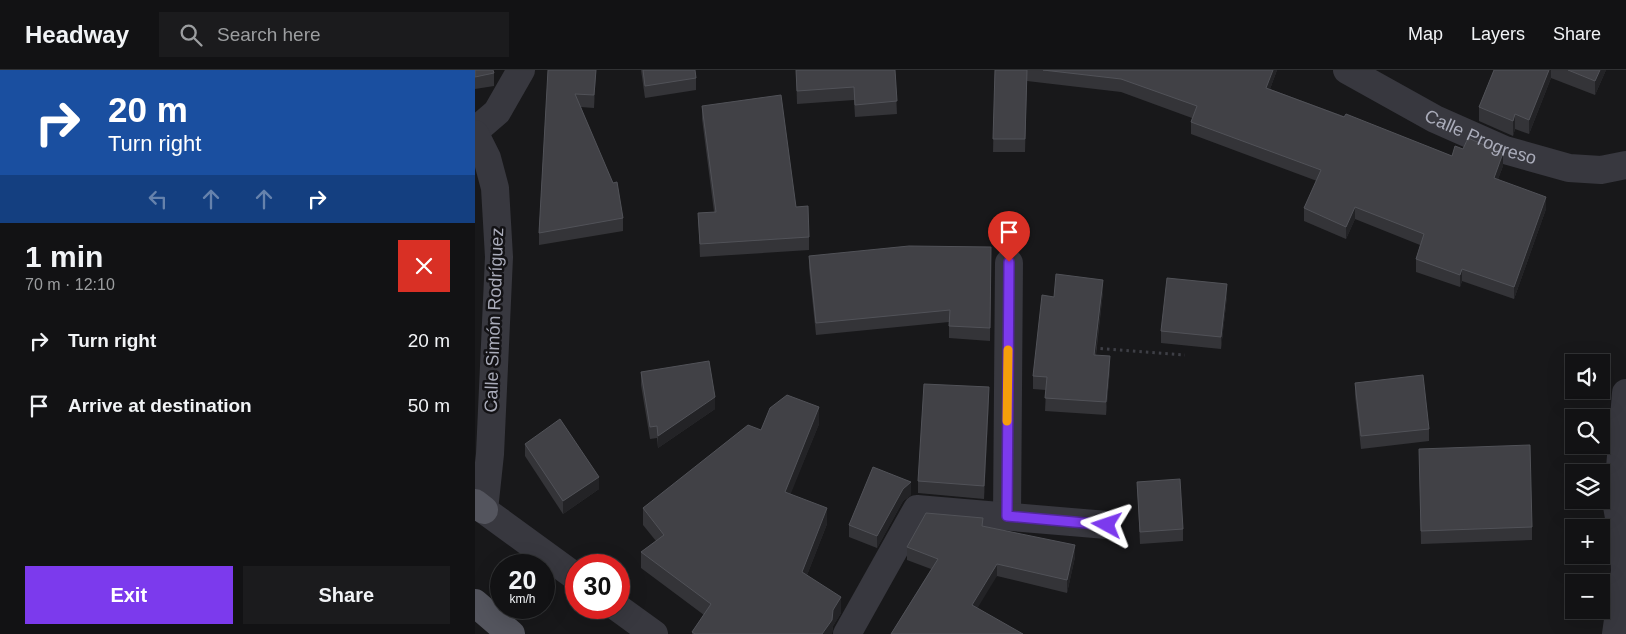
<!DOCTYPE html>
<html lang="en">
<head>
<meta charset="utf-8">
<style>
	:root { --surface:#121214; --page:#1b1b1d; --text:#f1f3f6; --muted:#9c9ea0; --line:#313234; --accent:#7c3aed }
	body { margin:0; font-family:Arial,sans-serif; background:var(--page); color:var(--text); height:100vh; display:flex; flex-direction:column; font-size:19px; white-space:nowrap }
	* { box-sizing:border-box; margin:0 }
	p { font-size:16px; color:var(--muted) }
	.icon { flex:none; width:28px; height:28px; fill:none; stroke:currentColor; stroke-width:2; stroke-linecap:round; stroke-linejoin:round }
	.map { position:relative; flex:1; overflow:hidden }
	.panel { display:flex; flex-direction:column; background:var(--surface); width:475px }
	.panel>* { flex:none }
	.guide { background:#1a4fa0; color:#fff; overflow:hidden }
	.tools { position:absolute; left:1090px; top:284px; display:grid; gap:10px }
	.tools a { display:grid; place-items:center; width:45px; height:45px; border-radius:0px; background:var(--surface); box-shadow:0 5px 20px #0002,0 0 0 1px var(--line); font-size:25px }
	.speed { position:absolute; left:15px; top:484px; display:flex; gap:10px; font-size:25px; font-weight:700; text-align:center }
	.speed>* { display:grid; place-content:center; width:65px; height:65px; border-radius:50%; background:var(--surface); box-shadow:0 5px 20px #0002,0 0 0 1px var(--line); line-height:1 }
	.speed small { font-size:12px; font-weight:400 }
	.speed .limit { border:8px solid #d22; background:#fff; color:#111 }
	.pin { position:absolute; display:grid; place-items:center; width:42px; height:42px; color:#fff; margin:-51px -21px; border-radius:50% 50% 50% 0; rotate:-45deg; box-shadow:0 0 5px #0007 }
	.pin .icon { rotate:45deg }
	.me { position:absolute; width:55px; margin:-28px; rotate:275deg; stroke-linejoin:round; filter:drop-shadow(0 0 4px #0008) }
	.turn { display:flex; align-items:center; gap:18px; height:105px; padding:0 25px; font-size:22px }
	.turn .icon { width:65px; height:65px; stroke-width:2.5 }
	.turn b { display:block; font-size:35px; line-height:42px }
	.lanes { display:flex; align-items:center; height:48px; padding:0 25px; background:#0003; justify-content:center; gap:25px; direction:ltr }
	.lanes .off { opacity:.35 }
	.round { display:grid; place-items:center; flex:none; width:52px; height:52px; border-radius:0px; background:var(--page) }
	.summary { display:flex; align-items:center; justify-content:space-between; height:85px; padding:0 25px }
	h1 { font-size:30px; font-weight:700; line-height:38px }
	.button { display:flex; gap:10px; margin-top:auto; padding:10px 25px }
	.button a { flex:1; height:58px; border-radius:0px; background:var(--accent); color:#fff; font-size:20px; font-weight:700; line-height:58px; text-align:center }
	.button a+a { background:var(--page); color:var(--text) }
	ul { padding:0; list-style:none }
	li { display:flex; align-items:center; gap:15px; height:65px; padding:0 25px }
	li div { flex:1 }
	li b { display:block; font-size:19px }
	li em { font-style:normal }
	header { display:flex; align-items:center; gap:30px; box-sizing:border-box; height:70px; padding:0 25px; background:var(--surface); border-bottom:1px solid var(--line) }
	header strong { font-size:24px }
	nav { display:flex; gap:28px; margin-inline-start:auto; font-size:18px }
	.search { width:350px; height:45px; background:var(--page); display:flex; align-items:center; gap:12px; box-sizing:border-box; padding:0 18px; border-radius:0px; color:var(--muted); font-size:19px }
	main { display:flex; flex:1; min-height:0 }
	.map>svg:first-child { display:block }
</style>
</head>
<body>
<header>
<strong>Headway</strong>
<div class="search"><svg class="icon" aria-label="search" viewBox="0 0 24 24"><circle cx="10" cy="10" r="6"/><path d="M15 15l6 6"/></svg>Search here</div>
<nav><a>Map</a><a>Layers</a><a>Share</a></nav>
</header>
<main>
<section class="panel">
<div class="guide">
<div class="turn"><svg class="icon" aria-label="right" viewBox="0 0 24 24"><path d="M7 20v-9h11M14 6l5 5-5 5"/></svg><div><b>20 m</b>Turn right</div></div>
<div class="lanes"><svg class="icon off" aria-label="left" viewBox="0 0 24 24"><path d="M17 20v-9H6M10 6l-5 5 5 5"/></svg><svg class="icon off" aria-label="ahead" viewBox="0 0 24 24"><path d="M12 20V5M6 11l6-6 6 6"/></svg><svg class="icon off" aria-label="ahead" viewBox="0 0 24 24"><path d="M12 20V5M6 11l6-6 6 6"/></svg><svg class="icon" aria-label="right" viewBox="0 0 24 24"><path d="M7 20v-9h11M14 6l5 5-5 5"/></svg></div>
</div>
<div class="summary"><div><h1>1 min</h1><p>70 m · 12:10</p></div><a class="round" style="background:#d93025;color:#fff"><svg class="icon" aria-label="close" viewBox="0 0 24 24"><path d="M6 6l12 12M18 6L6 18"/></svg></a></div>
<ul>
<li><svg class="icon" aria-label="right" viewBox="0 0 24 24"><path d="M7 20v-9h11M14 6l5 5-5 5"/></svg><div><b>Turn right</b></div><em>20 m</em></li>
<li><svg class="icon" aria-label="arrive" viewBox="0 0 24 24"><path d="M6 21V4h12l-3 4 3 4H6"/></svg><div><b>Arrive at destination</b></div><em>50 m</em></li>
</ul>
<div class="button"><a>Exit</a><a>Share</a></div>
</section>
<div class="map">
<svg width="1151" height="564" viewBox="0 0 1151 564">
	<rect width="100%" height="100%" fill="#18181a"/>
	<g fill="none" stroke-linecap="round" stroke-linejoin="round">
		<polyline stroke="#3e3f46" stroke-width="3" stroke-dasharray="2.5 4" stroke-linecap="butt" points="619,278 710,285"/>
		<g stroke="#38383f" stroke-width="28">
			<path id="s1" d="M 872,0 L 960,49 L 1030,80 L 1094,98 L 1126,100 L 1151,95"/>
			<polyline points="0,61 22,42 46,0"/>
			<polyline points="0,64 12,88 20,118 24,187 15,384 9,440 101,507"/>
			<polyline points="532,446 534,193"/>
			<polyline points="143,538 179,564"/>
			<polyline points="372,564 442,439 632,455"/>
			<polyline points="1141,564 1150,501 1149,476 1142,436 1151,323"/>
		</g>
		<g stroke="#54555e" stroke-width="28">
			<polyline points="0,433 9,440"/>
			<polyline points="0,533 36,564"/>
		</g>
	</g>
	<g fill="#343438">
		<polygon points="0,0 19,3 19,16 0,19"/>
		<polygon points="73,0 121,0 119,38 106,37 148,148 148,161 64,175 64,163"/>
		<polygon points="166,0 220,0 221,8 221,20 170,28"/>
		<polygon points="321,0 420,0 422,44 380,47 379,30 322,34"/>
		<polygon points="520,0 802,0 795,19 977,86 1028,96 1023,109 1071,139 1039,229 987,211 985,217 941,202 941,189 945,175 880,149 871,169 829,151 829,138 842,111 716,64 716,52 717,48 646,22 552,11 550,82 518,82"/>
		<polygon points="1019,0 1131,0 1120,25 1076,8 1054,64 1040,59 1038,66 1004,51 1004,37"/>
		<polygon points="227,36 321,137 334,167 334,180 225,187 223,143 239,142 227,49"/>
		<polygon points="516,177 515,271 474,268 474,252 341,265 334,198 334,186"/>
		<polygon points="628,222 621,285 635,298 631,345 570,341 571,320 558,319 558,306 579,227"/>
		<polygon points="752,226 746,279 686,273 686,261"/>
		<polygon points="166,302 240,339 183,378 182,368 175,369 166,315"/>
		<polygon points="880,313 954,359 954,371 886,379 880,325"/>
		<polygon points="514,330 509,429 443,423 443,411"/>
		<polygon points="344,354 315,424 352,454 332,505 366,543 358,556 357,564 217,564 217,562 229,545 166,498 166,482 181,471 168,455 168,438 286,360"/>
		<polygon points="50,374 124,419 88,444 50,386"/>
		<polygon points="944,379 1057,457 1057,470 946,474"/>
		<polygon points="662,412 708,459 708,471 665,474"/>
		<polygon points="436,425 428,431 402,478 374,467 374,455"/>
		<polygon points="508,456 600,487 592,523 522,506 416,564 456,499 432,490 432,477"/>
	</g>
	<g fill="#232326">
		<polygon points="121,0 119,38 119,25"/>
		<polygon points="798,0 802,0 791,30 791,18"/>
		<polygon points="1074,0 1076,0 1076,8 1054,64 1054,50"/>
		<polygon points="1125,0 1131,0 1120,25 1120,11"/>
		<polygon points="1040,44 1040,59 1038,66 1038,51"/>
		<polygon points="1028,83 1028,96 1019,120 1019,108"/>
		<polygon points="1071,127 1071,139 1039,229 1039,217"/>
		<polygon points="880,137 880,149 871,169 871,157"/>
		<polygon points="987,199 987,211 985,217 985,205"/>
		<polygon points="628,210 628,222 619,297 619,285"/>
		<polygon points="752,214 752,226 746,279 746,267"/>
		<polygon points="635,286 635,298 631,345 631,332"/>
		<polygon points="514,317 514,330 509,429 509,416"/>
		<polygon points="240,327 240,339 183,378 183,366"/>
		<polygon points="344,337 344,354 310,438 310,422"/>
		<polygon points="124,407 124,419 88,444 88,431"/>
		<polygon points="436,412 436,425 428,431 402,478 402,466 428,419"/>
		<polygon points="352,438 352,454 327,518 327,502"/>
		<polygon points="600,475 600,487 592,523 592,510"/>
		<polygon points="522,494 522,506 497,547 497,535"/>
		<polygon points="366,527 366,543 358,556 357,564 347,564 358,540"/>
	</g>
	<g fill="#414146" stroke="#515258">
		<polygon points="0,0 18,0 19,3 0,7"/>
		<polygon points="73,0 121,0 119,25 100,24 138,113 142,112 148,148 64,163"/>
		<polygon points="168,0 220,0 221,8 170,16"/>
		<polygon points="321,0 420,0 422,31 380,35 379,17 322,21"/>
		<polygon points="520,0 552,0 550,69 518,69"/>
		<polygon points="568,0 798,0 791,18 869,47 871,44 977,86 980,76 988,79 993,68 1028,83 1019,108 1071,127 1039,217 987,199 985,205 941,189 949,164 880,137 871,157 829,138 846,100 716,52 722,36 646,9"/>
		<polygon points="1019,0 1074,0 1054,50 1040,44 1038,51 1004,37"/>
		<polygon points="1093,0 1125,0 1120,11"/>
		<polygon points="306,25 321,137 333,136 334,167 225,174 223,143 241,142 227,36"/>
		<polygon points="434,176 516,177 515,258 474,256 475,240 341,253 334,186"/>
		<polygon points="581,204 628,210 619,285 635,286 631,332 570,328 572,307 558,306 567,225 579,227"/>
		<polygon points="692,208 752,214 746,267 686,261"/>
		<polygon points="234,291 240,327 183,366 182,356 175,357 166,302"/>
		<polygon points="948,305 954,359 886,366 880,313"/>
		<polygon points="449,314 514,317 509,416 443,411"/>
		<polygon points="312,325 344,337 310,422 352,438 327,502 366,527 358,540 357,550 347,564 220,564 217,562 236,534 166,482 189,465 168,438 273,355 286,360 295,338"/>
		<polygon points="85,349 124,407 88,431 50,374"/>
		<polygon points="1055,375 1057,457 946,461 944,379"/>
		<polygon points="398,397 436,412 428,419 402,466 374,455"/>
		<polygon points="705,409 708,459 665,462 662,412"/>
		<polygon points="451,443 508,448 507,456 600,475 592,510 522,494 497,535 548,564 416,564 463,489 432,477"/>
	</g>
	<g fill="none" stroke-linecap="round" stroke-linejoin="round">
		<g stroke="#51269a" stroke-width="12">
			<polyline id="route" points="534,192 532,446 632,455"/>
		</g>
		<use href="#route" stroke="#7c3aed" stroke-width="9"/>
		<polyline stroke="#f59e0b" stroke-width="9" points="532,351 533,280"/>
	</g>
	<g text-anchor="middle" dominant-baseline="central" stroke-width="5" stroke-linejoin="round" paint-order="stroke">
		<g font-size="18" fill="#aaacba" stroke="#131215">
			<text stroke="none"><textPath href="#s1" startOffset="150">Calle Progreso</textPath></text>
			<text transform="translate(19 250) rotate(-88)">Calle Simón Rodríguez</text>
		</g>
	</g>
</svg>
<div class="tools">
<a><svg class="icon" aria-label="sound" viewBox="0 0 24 24"><path d="M4 9h4l5-4v14l-5-4H4zM17 9q2 3 0 6"/></svg></a>
<a><svg class="icon" aria-label="search" viewBox="0 0 24 24"><circle cx="10" cy="10" r="6"/><path d="M15 15l6 6"/></svg></a>
<a><svg class="icon" aria-label="layers" viewBox="0 0 24 24"><path d="M12 4l9 5-9 5-9-5zM3 14l9 5 9-5"/></svg></a>
<a>+</a>
<a>−</a>
</div>
<div class="speed"><div>20<small>km/h</small></div><div class="limit">30</div></div>
<div class="pin" style="left:534px;top:192px;background:#d93025"><svg class="icon" aria-label="arrive" viewBox="0 0 24 24"><path d="M6 21V4h12l-3 4 3 4H6"/></svg></div>
<svg class="me" style="left:632px;top:455px" viewBox="-20 -20 40 40"><path d="M0-17L14 15 0 8-14 15z" fill="#7c3aed" stroke="#fff" stroke-width="4"/></svg>
</div>
</main>
</body>
</html>
